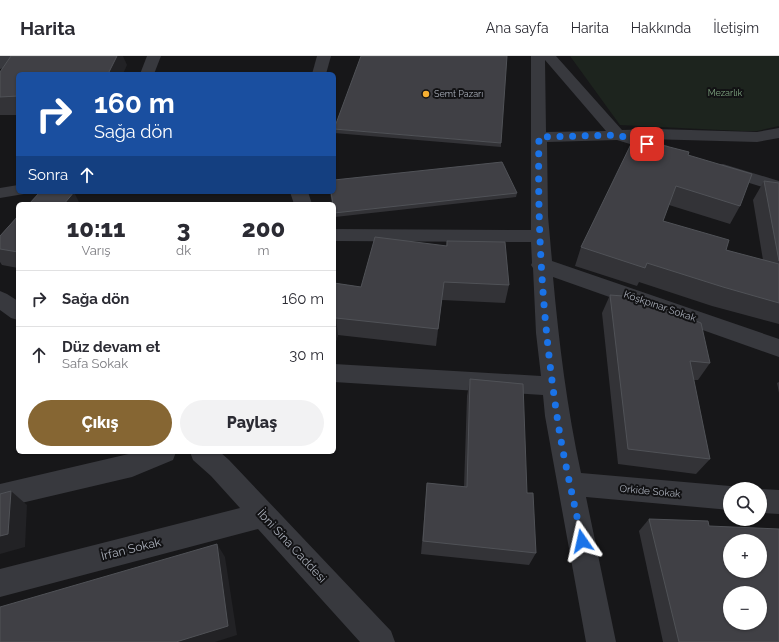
<!DOCTYPE html>
<html lang="tr">
<head>
<meta charset="utf-8">
<style>
	:root { --surface:#fff; --page:#f2f2f3; --text:#2b2b33; --muted:#7c7c81; --line:#e1e1e2; --accent:#866633 }
	body { margin:0; font-family:Raleway,sans-serif; background:var(--page); color:var(--text); height:100vh; display:flex; flex-direction:column; font-size:15px; white-space:nowrap }
	* { box-sizing:border-box; margin:0 }
	p { font-size:13px; color:var(--muted) }
	.icon { flex:none; width:22px; height:22px; fill:none; stroke:currentColor; stroke-width:2; stroke-linecap:round; stroke-linejoin:round }
	.map { position:relative; flex:1; overflow:hidden }
	.details { position:absolute; left:16px; top:146px; width:320px; height:252px; display:flex; flex-direction:column; background:var(--surface); border-radius:6px; box-shadow:0 1px 3px #0004 }
	.details>* { flex:none }
	.top-card { position:absolute; left:16px; top:16px; width:320px; height:122px; border-radius:6px; box-shadow:0 1px 3px #0004; background:#1a4fa0; color:#fff; overflow:hidden }
	.buttons { position:absolute; left:723px; top:426px; display:grid; gap:8px }
	.buttons a { display:grid; place-items:center; width:44px; height:44px; border-radius:50%; background:var(--surface); box-shadow:0 1px 3px #0004; font-size:20px }
	.pin { position:absolute; display:grid; place-items:center; width:34px; height:34px; color:#fff; margin:-17px; border-radius:8px; box-shadow:0 2px 6px #0006 }
	.me { position:absolute; width:44px; margin:-22px; rotate:349deg; stroke-linejoin:round; filter:drop-shadow(0 0 3px #0008) }
	.turn { display:flex; align-items:center; gap:14px; height:84px; padding:0 12px; font-size:18px }
	.turn .icon { width:52px; height:52px; stroke-width:2.5 }
	.turn b { display:block; font-size:28px; line-height:34px }
	.then { display:flex; align-items:center; height:38px; padding:0 12px; background:#0003; gap:8px; font-size:15px }
	.eta { display:flex; justify-content:space-evenly; align-items:center; height:68px; text-align:center }
	.eta b { font-size:24px; font-weight:800; line-height:28px }
	.cta { display:flex; gap:8px; margin-top:auto; padding:8px 12px }
	.cta a { flex:1; height:46px; border-radius:24px; background:var(--accent); color:#fff; font-size:16px; font-weight:800; line-height:46px; text-align:center }
	.cta a+a { background:var(--page); color:var(--text) }
	ul { padding:0; list-style:none }
	li { display:flex; align-items:center; gap:12px; height:56px; padding:0 12px; border-top:1px solid var(--line) }
	li div { flex:1 }
	li b { display:block; font-size:15px }
	li em { font-style:normal }
	header { display:flex; align-items:center; gap:24px; box-sizing:border-box; height:56px; padding:0 20px; background:var(--surface); border-bottom:1px solid var(--line) }
	header strong { font-size:19px }
	nav { display:flex; gap:22px; margin-inline-start:auto; font-size:14px }
	.map>svg:first-child { display:block }
</style>
</head>
<body>
<header>
<strong>Harita</strong>
<nav><a>Ana sayfa</a><a>Harita</a><a>Hakkında</a><a>İletişim</a></nav>
</header>
<div class="map">
<svg width="779" height="586" viewBox="0 0 779 586">
	<rect width="100%" height="100%" fill="#171719"/>
	<polygon fill="#1d241e" points="570,0 779,0 779,70 757,75 741,75 620,69"/>
	<g fill="none" stroke-linecap="round" stroke-linejoin="round">
		<g fill="#38393e" fill-rule="evenodd">
			<polygon points="0,0 13,0 5,12 0,13"/>
			<polygon points="147,0 161,0 154,18 140,18"/>
			<polygon points="317,0 331,0 326,18 312,18"/>
			<path d="M 531,0 L 556,0 L 622,74 L 657,73 L 757,76 L 779,72 L 779,82 L 757,86 L 647,83 L 668,90 L 670,93 L 668,96 L 662,98 L 617,84 L 547,86 L 548,160 L 552,205 L 779,283 L 779,301 L 553,221 C 559,287 567,352 581,417 L 730,430 L 739,433 L 730,433 L 730,454 L 586,441 L 616,586 L 586,586 L 545,360 L 543,339 L 334,326 L 334,308 L 541,320 L 536,277 L 533,212 L 531,209 L 532,207 L 531,186 L 334,185 L 334,173 L 531,174 ZM 545,4 L 606,75 L 546,76 Z"/>
			<polygon points="723,108 779,125 779,136 717,117 715,113 717,109"/>
			<polygon points="18,129 18,136 25,136 24,138 0,142 0,132"/>
			<polygon points="290,136 308,136 312,148 294,148"/>
			<polygon points="0,235 7,238 18,245 18,264 11,262 0,254"/>
			<polygon points="137,396 176,396 173,404 132,421 0,452 0,428"/>
			<polygon points="190,396 220,396 229,404 391,575 395,586 360,586 258,473 0,541 0,513 240,452 211,420 193,404"/>
			<polygon points="759,433 760,433 779,434 779,458 760,457"/>
		</g>
	</g>
	<g fill="#333337">
		<polygon points="127,9 18,18 18,59 0,59 0,16"/>
		<polygon points="334,73 501,87 501,91 334,77"/>
		<polygon points="688,99 740,150 730,168 669,149 663,165 726,194 763,204 753,144 764,125 779,127 779,268 712,250 639,226 637,230 575,210 581,191"/>
		<polygon points="330,136 334,136 517,137 516,141 335,161 334,148 332,148"/>
		<polygon points="18,160 18,212 2,209 0,206 0,180"/>
		<polygon points="447,185 509,229 505,247 442,244 436,290 338,279 335,288 334,288 334,227 361,231 446,190"/>
		<polygon points="610,239 710,307 698,324 693,324 710,403 696,418 618,408 602,257"/>
		<polygon points="470,323 527,437 536,497 529,509 421,498 427,427 464,431 467,340"/>
		<polygon points="779,326 779,337 777,327"/>
		<polygon points="649,463 709,470 779,586 663,586 639,475"/>
	</g>
	<g fill="#222225">
		<polygon points="117,0 123,0 127,9 123,18 108,18"/>
		<polygon points="74,136 80,148 64,148"/>
		<polygon points="444,226 442,244 436,290 438,273"/>
		<polygon points="336,262 338,279 335,288 334,280 334,267"/>
		<polygon points="11,435 27,449 25,491 0,498 0,480"/>
		<polygon points="217,488 225,501 237,579 215,586 176,586"/>
	</g>
	<g fill="#404045" stroke="#505257" fill-rule="evenodd">
		<polygon points="11,0 117,0 108,18 18,18 18,40 0,41 0,16"/>
		<polygon points="361,0 507,0 501,87 334,73"/>
		<polygon points="634,82 689,96 688,99 752,118 740,150 676,130 663,165 729,184 726,194 779,208 779,247 723,231 647,207 645,212 581,191"/>
		<polygon points="502,106 517,137 334,157 334,148 333,148 331,136 334,136 334,124"/>
		<polygon points="764,125 779,127 779,205"/>
		<polygon points="40,136 74,136 64,148 29,148"/>
		<polygon points="18,160 18,196 0,193 0,180"/>
		<polygon points="375,181 447,190 447,185 505,186 509,229 444,226 438,273 336,262 334,267 334,227 361,231"/>
		<polygon points="610,239 636,241 701,267 710,307 690,305 710,403 628,393"/>
		<polygon points="470,323 523,328 527,437 533,437 536,497 423,485 427,427 467,431"/>
		<polygon points="11,435 8,478 0,480 0,438"/>
		<path d="M 649,463 L 708,465 L 709,470 L 779,473 L 779,586 L 679,586 ZM 730,485 L 760,485 L 760,515 L 730,515 ZM 730,537 L 760,537 L 760,567 L 730,567 Z"/>
		<polygon points="217,488 228,570 176,586 0,586 0,551"/>
	</g>
	<g fill="none" stroke-linecap="round" stroke-linejoin="round">
		<path stroke="#1a73e8" stroke-width="7" stroke-dasharray="0 12.6" d="M 582,485 C 574,444 563,402 557,360 C 543,268 537,174 539,81 L 618,79 L 647,88"/>
	</g>
	<circle fill="#f6af32" stroke="#121214" stroke-width="1.5" cx="426" cy="38" r="4"/>
	<g text-anchor="middle" dominant-baseline="central" stroke-width="4" stroke-linejoin="round" paint-order="stroke">
		<g font-size="9" fill="#7fa581" stroke="#121214">
			<text x="725" y="37">Mezarlık</text>
		</g>
		<g font-size="9" fill="#a9aeb9" stroke="#121214" text-anchor="start">
			<text x="434" y="38">Semt Pazarı</text>
		</g>
		<g font-size="10" fill="#a9aeb9" stroke="#121214">
			<text transform="translate(660 250) rotate(19)">Köşkpınar Sokak</text>
			<text transform="translate(650 435) rotate(5)">Orkide Sokak</text>
		</g>
		<g font-size="12" fill="#a9aeb9" stroke="#121214">
			<text transform="translate(292 490) rotate(47)">İbni Sina Caddesi</text>
			<text transform="translate(131 493) rotate(-14)">İrfan Sokak</text>
		</g>
	</g>
</svg>
<div class="buttons">
<a><svg class="icon" aria-label="search" viewBox="0 0 24 24"><circle cx="10" cy="10" r="6"/><path d="M15 15l6 6"/></svg></a>
<a>+</a>
<a>−</a>
</div>
<div class="pin" style="left:647px;top:88px;background:#d93025"><svg class="icon" aria-label="arrive" viewBox="0 0 24 24"><path d="M6 21V4h12l-3 4 3 4H6"/></svg></div>
<svg class="me" style="left:582px;top:485px" viewBox="-20 -20 40 40"><path d="M0-17L14 15 0 8-14 15z" fill="#1a73e8" stroke="#fff" stroke-width="4"/></svg>
<div class="top-card">
<div class="turn"><svg class="icon" aria-label="right" viewBox="0 0 24 24"><path d="M7 20v-9h11M14 6l5 5-5 5"/></svg><div><b>160 m</b>Sağa dön</div></div>
<div class="then">Sonra<svg class="icon" aria-label="ahead" viewBox="0 0 24 24"><path d="M12 20V5M6 11l6-6 6 6"/></svg></div>
</div>
<section class="details">
<div class="eta">
<div><b>10:11</b><p>Varış</p></div>
<div><b>3</b><p>dk</p></div>
<div><b>200</b><p>m</p></div>
</div>
<ul>
<li><svg class="icon" aria-label="right" viewBox="0 0 24 24"><path d="M7 20v-9h11M14 6l5 5-5 5"/></svg><div><b>Sağa dön</b></div><em>160 m</em></li>
<li><svg class="icon" aria-label="ahead" viewBox="0 0 24 24"><path d="M12 20V5M6 11l6-6 6 6"/></svg><div><b>Düz devam et</b><p>Safa Sokak</p></div><em>30 m</em></li>
</ul>
<div class="cta"><a>Çıkış</a><a>Paylaş</a></div>
</section>
</div>
</body>
</html>
